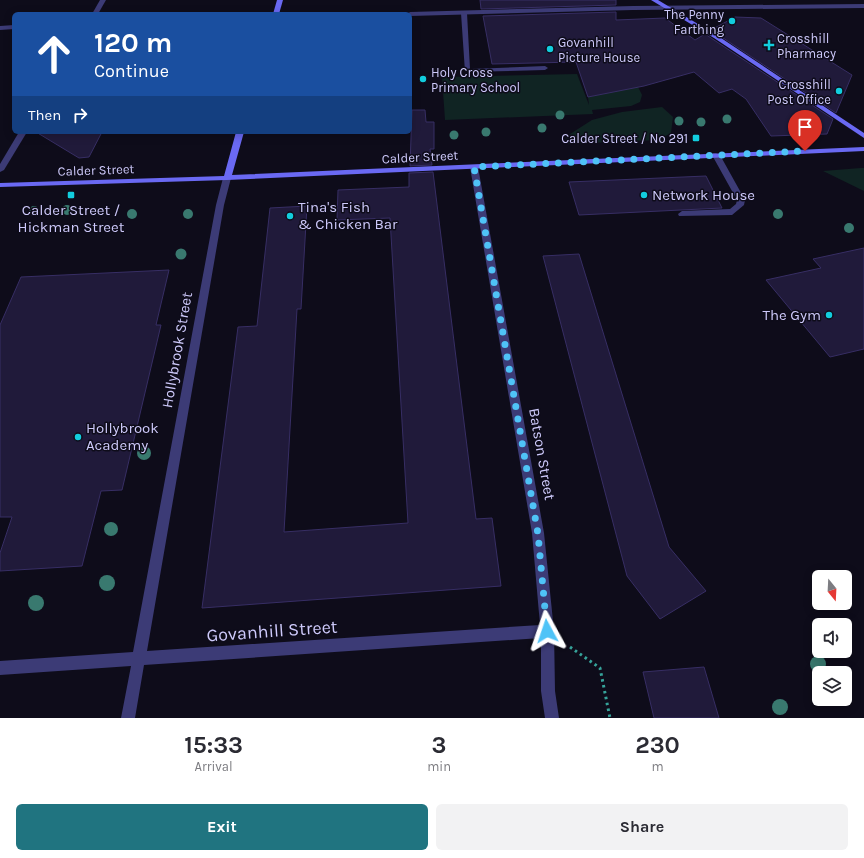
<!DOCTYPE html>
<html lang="en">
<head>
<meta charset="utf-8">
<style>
	:root { --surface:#fff; --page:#f2f2f3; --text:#2b2b33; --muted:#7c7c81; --accent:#207480 }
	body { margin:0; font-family:Karla,sans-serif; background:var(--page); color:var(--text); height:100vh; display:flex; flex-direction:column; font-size:15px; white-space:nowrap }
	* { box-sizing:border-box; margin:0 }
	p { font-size:13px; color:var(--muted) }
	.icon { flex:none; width:22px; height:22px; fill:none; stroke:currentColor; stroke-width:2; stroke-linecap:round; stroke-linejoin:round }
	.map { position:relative; height:718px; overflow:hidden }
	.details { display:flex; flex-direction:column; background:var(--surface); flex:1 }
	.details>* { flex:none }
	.banner { position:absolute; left:12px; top:12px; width:400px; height:122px; border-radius:6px; box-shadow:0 2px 10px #0003; background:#1a4fa0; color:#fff; overflow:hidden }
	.needle { width:26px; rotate:162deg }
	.buttons { position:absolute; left:812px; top:570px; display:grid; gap:8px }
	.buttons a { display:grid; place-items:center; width:40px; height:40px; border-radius:6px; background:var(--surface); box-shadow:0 2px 10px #0003; font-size:20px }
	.pin { position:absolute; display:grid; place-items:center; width:34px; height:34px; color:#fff; margin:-41px -17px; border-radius:50% 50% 50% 0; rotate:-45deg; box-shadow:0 0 4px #0007 }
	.pin .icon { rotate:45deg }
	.me { position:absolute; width:44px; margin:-22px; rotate:355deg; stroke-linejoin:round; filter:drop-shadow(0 0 3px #0008) }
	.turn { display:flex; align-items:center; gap:14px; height:84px; padding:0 16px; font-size:18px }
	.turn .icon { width:52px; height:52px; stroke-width:2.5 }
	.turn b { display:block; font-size:28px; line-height:34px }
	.then { display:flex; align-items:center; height:38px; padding:0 16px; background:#0003; gap:8px; font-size:15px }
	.eta { display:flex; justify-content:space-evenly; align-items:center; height:68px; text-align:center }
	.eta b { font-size:24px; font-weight:700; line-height:28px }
	.cta { display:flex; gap:8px; margin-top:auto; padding:8px 16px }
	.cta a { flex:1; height:46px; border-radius:6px; background:var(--accent); color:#fff; font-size:16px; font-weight:700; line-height:46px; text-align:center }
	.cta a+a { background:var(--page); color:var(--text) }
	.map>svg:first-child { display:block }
</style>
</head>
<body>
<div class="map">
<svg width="864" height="718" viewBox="0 0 864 718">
	<rect width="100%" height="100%" fill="#0e0c1a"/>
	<g fill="#102423">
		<polygon points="577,74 589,105 588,97 638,87 642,95 640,102 631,106 592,110 593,114 445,120 442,77"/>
		<polygon points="662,107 673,117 671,133 658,140 565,144 567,136 592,120 622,112"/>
		<polygon points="864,168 864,191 823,171 861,168"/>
	</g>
	<g fill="#201a3a" stroke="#372e64">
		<polygon points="480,0 616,0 616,5 481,9"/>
		<polygon points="616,12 616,20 665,18 695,40 705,34 833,119 827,134 771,136 746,99 732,89 719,93 694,72 644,86 588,97 576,62 492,64 483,16"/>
		<polygon points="735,17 761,18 852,75 836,113 711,30"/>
		<polygon points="412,110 425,110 426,122 434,122 434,149 430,149 432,165 410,166"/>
		<polygon points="36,132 102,132 89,157 79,158"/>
		<polygon points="433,172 476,519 492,518 501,586 202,608 238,327 257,326 270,208 307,206 301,309 297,309 284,532 408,523 390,218 337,220 338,190 409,187 409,173"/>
		<polygon points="706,176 722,208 579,215 569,182"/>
		<polygon points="864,248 864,349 830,357 766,280 821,268 813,259"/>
		<polygon points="579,254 669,547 706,591 660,619 627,576 543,256"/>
		<polygon points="169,270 156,325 161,325 122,490 101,491 82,566 0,571 0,553 12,517 0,517 0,325 21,277"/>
		<polygon points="704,667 719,718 654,718 643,672"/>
	</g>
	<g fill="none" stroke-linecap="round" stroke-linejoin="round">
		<polyline stroke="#36a39a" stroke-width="3" stroke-dasharray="2.5 3.5" stroke-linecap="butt" points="570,647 600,668 610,718"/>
		<g fill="#3c3b76" fill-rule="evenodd">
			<polygon points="464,11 467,13 470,69 545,66 548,68 545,70 465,72 461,13"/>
			<polygon points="713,153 716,153 720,155 745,200 744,205 732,215 679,216 678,214 682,211 730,209 736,204 737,200 712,155"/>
		</g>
		<g fill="#3c3b76" fill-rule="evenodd">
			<polygon points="100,0 106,0 98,14 92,14"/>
			<polygon points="864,4 864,8 633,10 410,16 410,14 407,14 410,12 633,6"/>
			<polygon points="14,25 14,29 0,30 0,26"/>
			<polygon points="19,132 27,132 4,170 0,172 0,164"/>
			<polygon points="471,165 474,165 478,167 544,533 554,631 555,691 559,718 545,718 541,691 541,638 144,665 135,718 121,718 131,666 0,675 0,661 133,652 216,205 223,178 227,176 231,178 224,205 147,651 540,625 532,533 470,167"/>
		</g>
		<g fill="#6a69f3" fill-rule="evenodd">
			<polygon points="277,0 283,0 279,14 273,14"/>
			<polygon points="651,0 658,0 718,36 864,133 864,138 714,38"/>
			<polygon points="236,132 244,132 232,175 864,147 864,151 227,180 0,187 0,183 224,176"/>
		</g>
	</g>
	<g fill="#39796f">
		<circle cx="482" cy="73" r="4"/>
		<circle cx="560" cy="115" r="4.5"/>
		<circle cx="727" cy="119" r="4.5"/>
		<circle cx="679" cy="121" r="4.5"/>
		<circle cx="701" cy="122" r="4.5"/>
		<circle cx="542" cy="128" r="4.5"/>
		<circle cx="486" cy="132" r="4.5"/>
		<circle cx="454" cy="135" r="4.5"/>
		<circle cx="67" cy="210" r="5"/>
		<circle cx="34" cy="211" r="5"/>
		<circle cx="132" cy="214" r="5"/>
		<circle cx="188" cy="214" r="5"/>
		<circle cx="778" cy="214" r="5"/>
		<circle cx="849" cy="228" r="5"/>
		<circle cx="181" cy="254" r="5.5"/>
		<circle cx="144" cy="453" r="7"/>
		<circle cx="111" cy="529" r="7"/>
		<circle cx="107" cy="583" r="8"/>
		<circle cx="36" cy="603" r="8"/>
		<circle cx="818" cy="664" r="8"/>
		<circle cx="780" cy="707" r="8"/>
	</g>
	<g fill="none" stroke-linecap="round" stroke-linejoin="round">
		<polyline stroke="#4fc3f7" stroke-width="7" stroke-dasharray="0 12.6" points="547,631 538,534 474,167 805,151"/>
	</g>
	<g fill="#12cdde" stroke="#0e0c1a" stroke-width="1.5">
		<circle cx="732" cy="21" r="4"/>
		<path d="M767 39h4v4h4v4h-4v4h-4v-4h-4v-4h4z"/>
		<circle cx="550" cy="49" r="4"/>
		<circle cx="423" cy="79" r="4"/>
		<circle cx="839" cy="91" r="4"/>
		<rect x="692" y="134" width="8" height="8" rx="2"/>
		<rect x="67" y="191" width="8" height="8" rx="2"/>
		<circle cx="644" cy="195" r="4"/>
		<circle cx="290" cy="216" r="4"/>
		<circle cx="829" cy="315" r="4"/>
		<circle cx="78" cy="437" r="4"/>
	</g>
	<g text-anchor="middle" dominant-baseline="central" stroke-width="3" stroke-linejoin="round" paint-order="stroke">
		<g font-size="13" fill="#cecafb" stroke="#0e0c1a" text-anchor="end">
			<text x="724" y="14">The Penny<tspan x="724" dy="15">Farthing</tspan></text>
			<text x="777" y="38" text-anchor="start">Crosshill<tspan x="777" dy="15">Pharmacy</tspan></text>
			<text x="558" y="42" text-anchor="start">Govanhill<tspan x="558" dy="15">Picture House</tspan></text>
			<text x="431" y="72" text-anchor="start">Holy Cross<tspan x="431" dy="15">Primary School</tspan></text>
			<text x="831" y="84">Crosshill<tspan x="831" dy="15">Post Office</tspan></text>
			<text x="688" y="138">Calder Street / No 291</text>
		</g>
		<g font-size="13" fill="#cecafb" stroke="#0e0c1a">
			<text transform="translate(420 157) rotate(-3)">Calder Street</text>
			<text transform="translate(96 170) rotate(-2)">Calder Street</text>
		</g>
		<g font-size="15" fill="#cecafb" stroke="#0e0c1a" text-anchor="start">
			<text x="652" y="195">Network House</text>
			<text x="298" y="207">Tina's Fish<tspan x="298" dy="17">&amp; Chicken Bar</tspan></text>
			<text x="71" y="210" text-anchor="middle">Calder Street /<tspan x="71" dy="17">Hickman Street</tspan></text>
			<text x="821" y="315" text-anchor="end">The Gym</text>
			<text x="86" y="428">Hollybrook<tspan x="86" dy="17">Academy</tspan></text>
		</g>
		<g font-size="15" fill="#cecafb" stroke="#0e0c1a">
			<text transform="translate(177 350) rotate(-80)">Hollybrook Street</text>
			<text transform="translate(542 454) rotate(80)">Batson Street</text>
		</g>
		<g font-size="18" fill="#cecafb" stroke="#0e0c1a">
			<text transform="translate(272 631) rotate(-4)">Govanhill Street</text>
		</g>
	</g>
</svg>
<div class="buttons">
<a><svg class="needle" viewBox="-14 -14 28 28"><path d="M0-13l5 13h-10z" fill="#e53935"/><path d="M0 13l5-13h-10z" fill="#7c7c81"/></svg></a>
<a><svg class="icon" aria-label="sound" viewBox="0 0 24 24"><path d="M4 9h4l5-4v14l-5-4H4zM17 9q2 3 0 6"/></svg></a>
<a><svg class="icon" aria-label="layers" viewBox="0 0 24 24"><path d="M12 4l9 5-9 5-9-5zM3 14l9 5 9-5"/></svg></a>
</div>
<div class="pin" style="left:805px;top:151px;background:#d93025"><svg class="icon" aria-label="arrive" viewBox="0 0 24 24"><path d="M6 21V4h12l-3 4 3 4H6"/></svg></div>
<svg class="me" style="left:547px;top:631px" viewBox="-20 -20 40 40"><path d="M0-17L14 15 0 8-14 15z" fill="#4fc3f7" stroke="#fff" stroke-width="4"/></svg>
<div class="banner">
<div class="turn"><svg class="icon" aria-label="ahead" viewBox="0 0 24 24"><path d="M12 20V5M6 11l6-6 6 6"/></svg><div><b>120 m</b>Continue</div></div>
<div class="then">Then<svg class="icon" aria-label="right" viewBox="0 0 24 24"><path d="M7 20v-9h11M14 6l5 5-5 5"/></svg></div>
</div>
</div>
<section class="details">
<div class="eta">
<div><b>15:33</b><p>Arrival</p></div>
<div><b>3</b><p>min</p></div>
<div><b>230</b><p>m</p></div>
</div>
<div class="cta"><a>Exit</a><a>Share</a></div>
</section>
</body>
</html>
